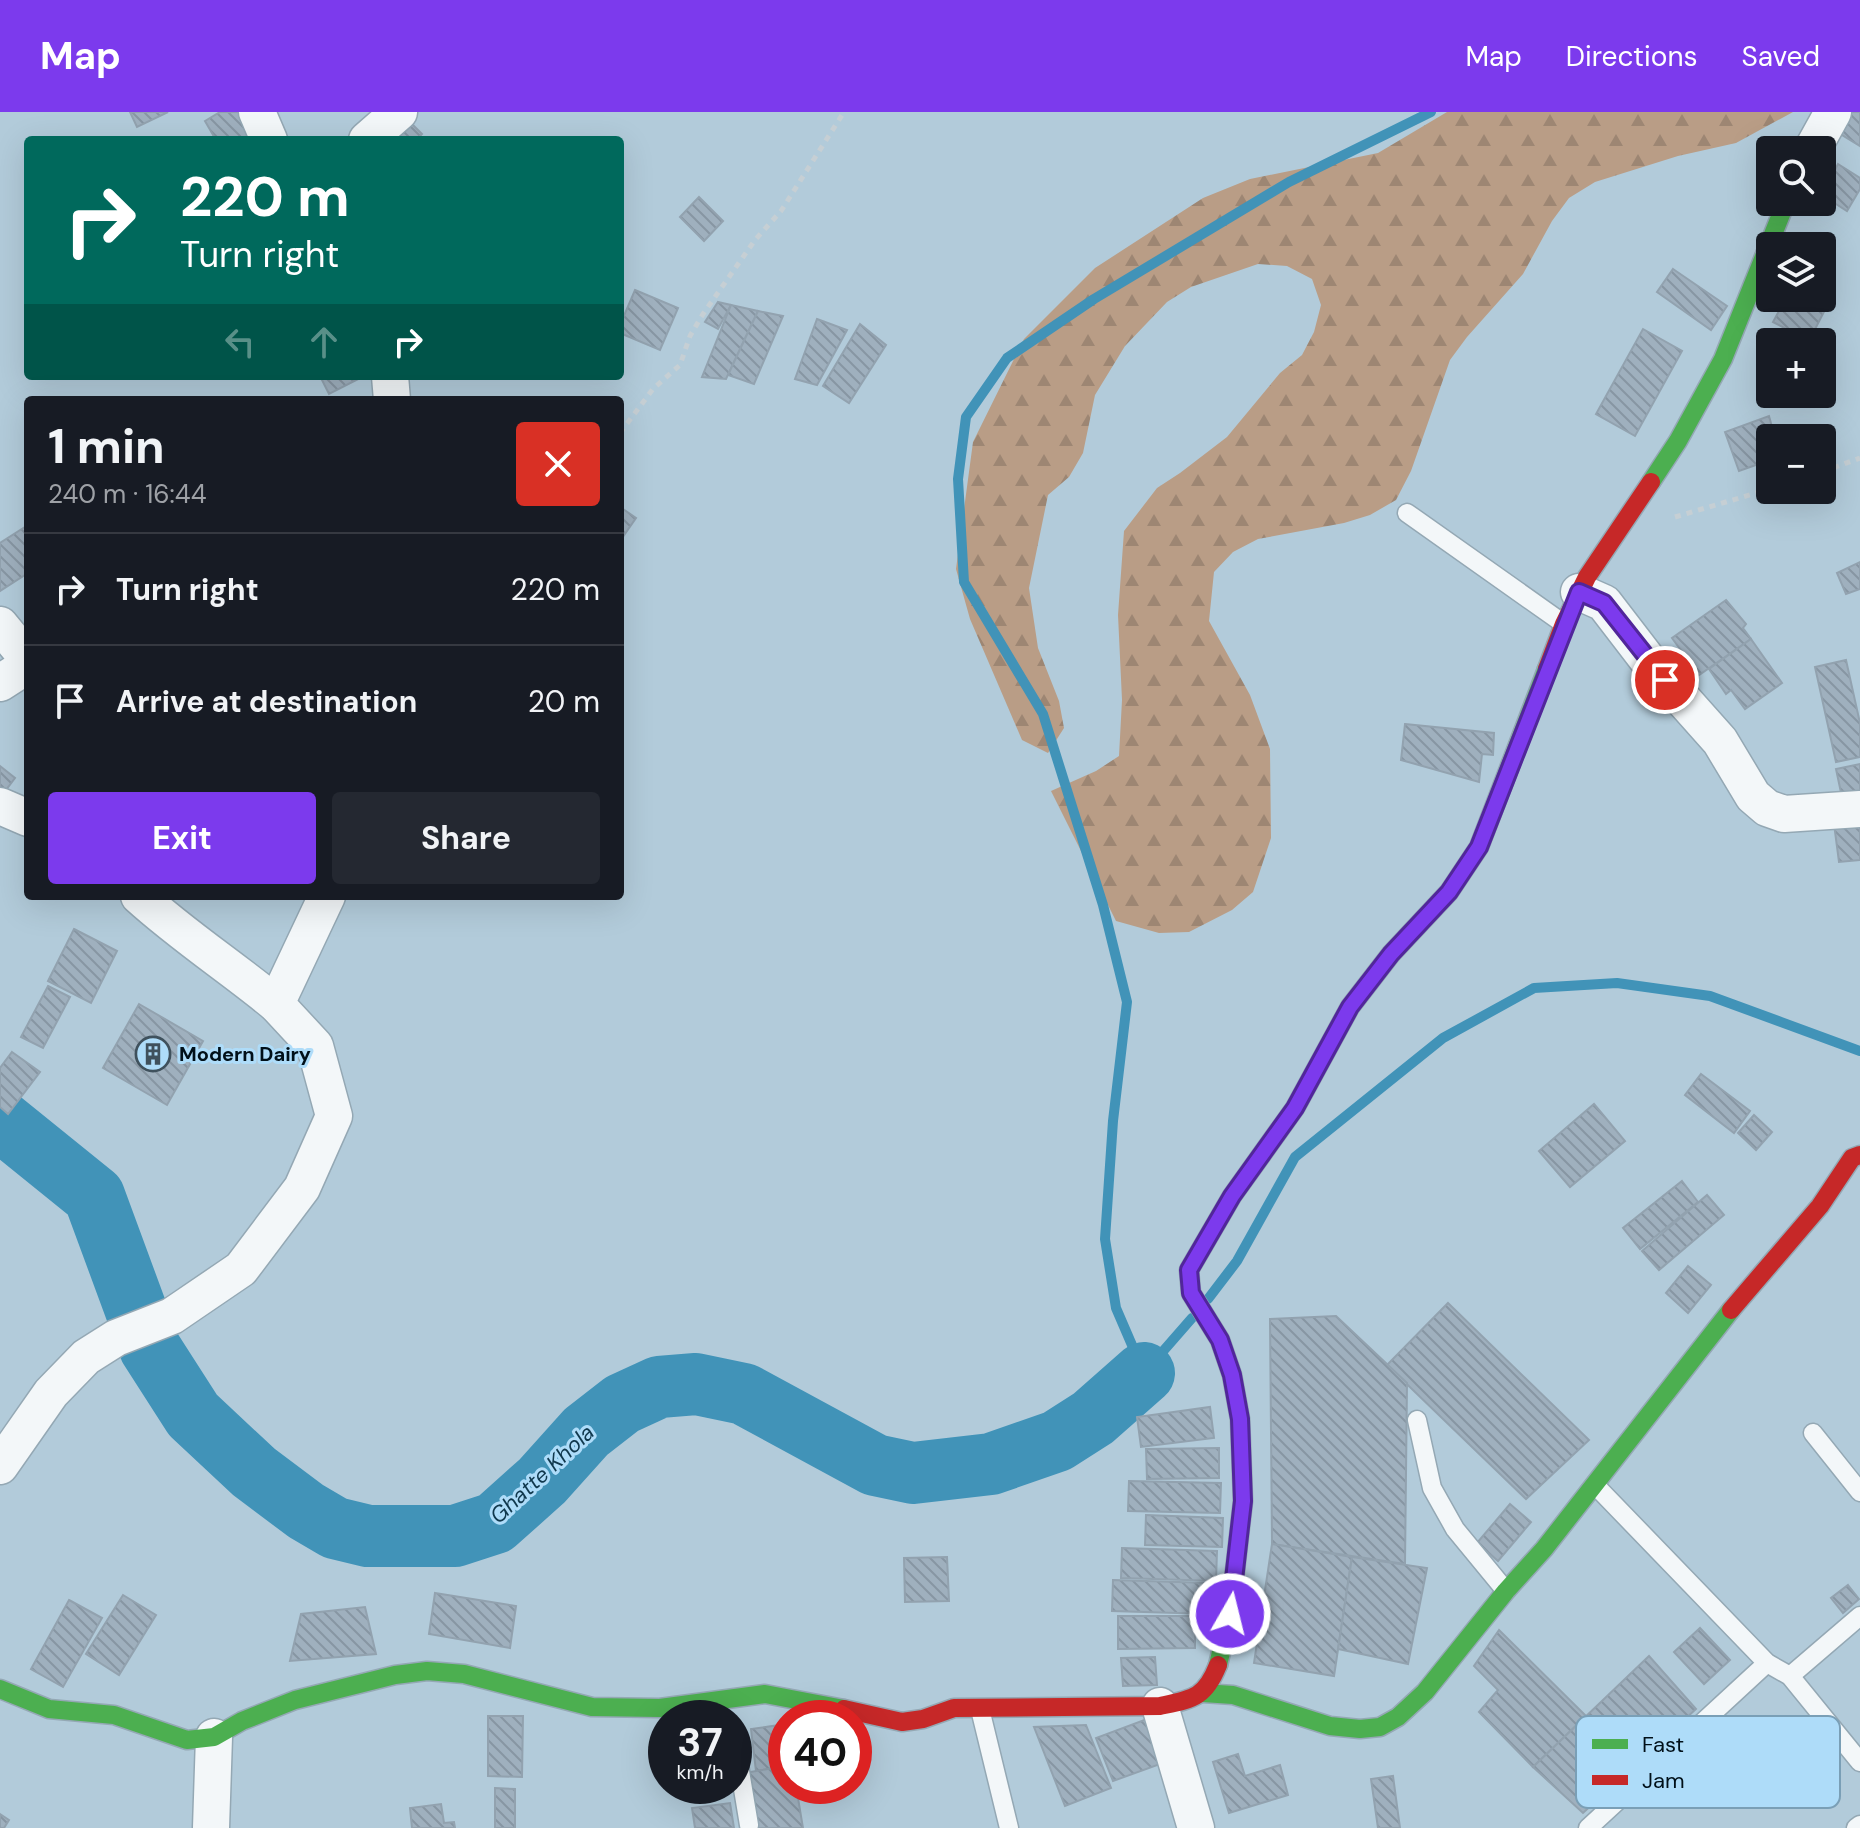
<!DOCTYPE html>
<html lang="en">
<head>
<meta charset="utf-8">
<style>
	:root { --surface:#171b24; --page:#242831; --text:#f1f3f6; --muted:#9ea1a6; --line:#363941; --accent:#7c3aed }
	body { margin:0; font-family:"DM Sans",sans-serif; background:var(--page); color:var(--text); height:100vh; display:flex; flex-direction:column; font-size:30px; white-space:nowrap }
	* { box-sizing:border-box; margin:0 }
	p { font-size:26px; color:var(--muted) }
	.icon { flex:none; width:44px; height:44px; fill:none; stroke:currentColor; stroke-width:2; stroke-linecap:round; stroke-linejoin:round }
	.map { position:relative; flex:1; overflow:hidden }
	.details { position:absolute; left:24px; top:284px; width:600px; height:504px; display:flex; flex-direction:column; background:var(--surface); border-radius:8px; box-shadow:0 8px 32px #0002 }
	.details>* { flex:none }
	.banner { position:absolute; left:24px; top:24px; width:600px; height:244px; border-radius:8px; box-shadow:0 8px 32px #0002; background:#00695c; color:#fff; overflow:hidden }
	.tools { position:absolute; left:1756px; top:24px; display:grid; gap:16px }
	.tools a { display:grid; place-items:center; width:80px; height:80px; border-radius:8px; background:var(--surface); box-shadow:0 8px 32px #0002; font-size:40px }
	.speed { position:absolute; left:648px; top:1588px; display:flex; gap:16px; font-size:40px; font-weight:700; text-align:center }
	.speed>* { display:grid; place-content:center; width:104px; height:104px; border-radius:50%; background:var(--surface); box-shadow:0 8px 32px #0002; line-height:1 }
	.speed small { font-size:20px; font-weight:400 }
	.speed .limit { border:12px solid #d22; background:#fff; color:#111 }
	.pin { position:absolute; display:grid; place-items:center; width:68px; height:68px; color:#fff; margin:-34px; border:4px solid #fff; border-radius:50%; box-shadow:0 2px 8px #0007 }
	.me { position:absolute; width:88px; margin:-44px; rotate:8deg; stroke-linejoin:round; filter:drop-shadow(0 0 6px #0008) }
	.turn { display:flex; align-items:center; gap:28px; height:168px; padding:0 24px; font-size:36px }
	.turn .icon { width:104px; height:104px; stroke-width:2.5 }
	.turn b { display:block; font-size:56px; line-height:68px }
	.lanes { display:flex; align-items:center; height:76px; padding:0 24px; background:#0003; justify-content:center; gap:40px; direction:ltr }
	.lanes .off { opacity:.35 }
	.round { display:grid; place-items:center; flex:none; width:84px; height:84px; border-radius:8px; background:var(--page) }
	.summary { display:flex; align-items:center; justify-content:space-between; height:136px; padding:0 24px }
	h1 { font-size:48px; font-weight:700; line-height:60px }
	.button { display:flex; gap:16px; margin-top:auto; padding:16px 24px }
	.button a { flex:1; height:92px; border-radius:8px; background:var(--accent); color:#fff; font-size:32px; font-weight:700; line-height:92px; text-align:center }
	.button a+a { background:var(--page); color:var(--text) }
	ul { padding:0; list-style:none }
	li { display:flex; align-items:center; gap:24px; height:112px; padding:0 24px; border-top:2px solid var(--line) }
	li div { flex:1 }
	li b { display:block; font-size:30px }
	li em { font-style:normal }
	header { display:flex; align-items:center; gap:48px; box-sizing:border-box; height:112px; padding:0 40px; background:var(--accent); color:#fff }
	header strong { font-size:38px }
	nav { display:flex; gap:44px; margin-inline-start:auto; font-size:28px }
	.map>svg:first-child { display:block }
</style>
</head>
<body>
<header>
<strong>Map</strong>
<nav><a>Map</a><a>Directions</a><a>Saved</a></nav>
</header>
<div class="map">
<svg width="1860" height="1716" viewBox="0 0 1860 1716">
	<defs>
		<pattern id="forest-firs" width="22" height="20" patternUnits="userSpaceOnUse" patternTransform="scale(2)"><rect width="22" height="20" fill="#b99d86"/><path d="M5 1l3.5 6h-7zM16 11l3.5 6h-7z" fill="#9d8673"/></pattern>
		<pattern id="building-back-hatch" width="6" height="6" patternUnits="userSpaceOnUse" patternTransform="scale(2)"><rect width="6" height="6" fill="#9fb0be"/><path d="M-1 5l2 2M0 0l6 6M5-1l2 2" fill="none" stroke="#8796a3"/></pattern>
	</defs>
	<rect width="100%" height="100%" fill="#b2cbda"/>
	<polygon fill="url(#forest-firs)" points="1447,0 1793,0 1736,31 1678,44 1595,70 1569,86 1552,109 1523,162 1467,225 1450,248 1411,359 1396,388 1370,403 1344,411 1258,427 1233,440 1214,460 1209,509 1250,583 1270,637 1271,726 1253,780 1232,798 1189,820 1159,821 1116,809 1051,679 1096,659 1119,644 1122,588 1118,503 1124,419 1157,376 1180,361 1227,325 1280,261 1302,243 1314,220 1321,193 1312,167 1287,154 1258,152 1191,175 1167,190 1125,234 1095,283 1083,341 1069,365 1048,383 1029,476 1038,536 1059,589 1064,616 1048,641 1022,628 970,507 956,457 973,330 1024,227 1095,156 1203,86 1250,67 1378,41"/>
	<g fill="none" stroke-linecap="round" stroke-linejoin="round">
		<g stroke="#4193b8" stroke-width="10">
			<polyline points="1208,1187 1237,1149 1295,1045 1443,926 1534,876 1617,871 1710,884 1860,939"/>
			<polyline points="1192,1206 1144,1261 1116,1196 1105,1127 1113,1009 1127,890 1103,793 1043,602 964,470 958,367 966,305 1007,246 1094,187 1289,70 1431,0"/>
		</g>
		<polyline stroke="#4193b8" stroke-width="62" points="0,1008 94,1084 150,1236 193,1303 254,1360 306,1399 335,1416 368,1424 455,1424 495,1411 542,1369 586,1320 622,1292 659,1275 696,1272 744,1282 875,1353 913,1361 991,1352 1057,1329 1093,1306 1144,1261"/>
	</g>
	<g fill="url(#building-back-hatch)" stroke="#92a2af" stroke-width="2">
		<polygon points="130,0 168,0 137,15"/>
		<polygon points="220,0 240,0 251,28 216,28 205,9"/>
		<polygon points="1850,0 1860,0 1860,34 1837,20"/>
		<polygon points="402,2 422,22 416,28 390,28"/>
		<polygon points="1838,52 1860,66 1860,77 1847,99 1822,83"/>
		<polygon points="699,85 723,109 704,129 680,105"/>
		<polygon points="1673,157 1727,194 1711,218 1657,180"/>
		<polygon points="635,178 678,196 660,238 620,221 620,213"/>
		<polygon points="1785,186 1805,186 1801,194"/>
		<polygon points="1786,186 1821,186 1829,190 1809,229 1773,210"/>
		<polygon points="718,190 731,193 718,217 705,210"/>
		<polygon points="731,193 758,199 726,267 702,265"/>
		<polygon points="758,199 783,204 754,272 728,263"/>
		<polygon points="817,207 847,218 817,273 795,267"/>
		<polygon points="860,212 886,233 849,291 823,274"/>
		<polygon points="1643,217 1682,239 1635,324 1596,302"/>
		<polygon points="320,264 364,264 329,282"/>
		<polygon points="1769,304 1775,326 1770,326 1770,348 1739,359 1725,320"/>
		<polygon points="620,395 636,406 620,429"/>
		<polygon points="28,413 28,461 0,479 0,431"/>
		<polygon points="1860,450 1860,477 1846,482 1837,461"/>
		<polygon points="1726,488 1746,512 1743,516 1751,527 1699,563 1672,526"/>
		<polygon points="1751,527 1782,571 1745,597 1731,578 1726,582 1709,557"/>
		<polygon points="1846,548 1860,611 1860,645 1836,650 1815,555"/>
		<polygon points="1405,612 1494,621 1493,643 1482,642 1479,670 1401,648"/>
		<polygon points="1860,652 1860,687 1843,690 1836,657"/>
		<polygon points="0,654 15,666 0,686"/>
		<polygon points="1860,709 1860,748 1839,750 1834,712"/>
		<polygon points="74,817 117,839 91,891 48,869"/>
		<polygon points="48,874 70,885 43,936 21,925"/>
		<polygon points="139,892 203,929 167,993 103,956"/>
		<polygon points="12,940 40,960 8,1002 0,995 0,956"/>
		<polygon points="1701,962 1750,999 1734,1021 1685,983"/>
		<polygon points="1594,992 1625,1029 1570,1075 1539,1039"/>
		<polygon points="1754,1003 1772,1020 1756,1038 1738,1021"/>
		<polygon points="1682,1069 1698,1090 1640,1137 1623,1116"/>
		<polygon points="1707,1083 1724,1103 1659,1158 1642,1139"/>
		<polygon points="1688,1154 1711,1173 1688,1201 1666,1181"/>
		<polygon points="1448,1191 1589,1328 1526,1387 1387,1253"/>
		<polygon points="1336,1204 1407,1271 1405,1452 1272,1432 1270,1207"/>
		<polygon points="1210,1295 1214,1326 1141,1335 1137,1305"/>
		<polygon points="1219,1336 1219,1366 1147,1367 1146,1337"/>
		<polygon points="1129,1369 1221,1371 1220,1401 1128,1399"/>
		<polygon points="1510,1392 1531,1410 1498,1449 1477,1431"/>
		<polygon points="1146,1403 1223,1406 1222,1435 1145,1433"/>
		<polygon points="1272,1432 1352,1445 1334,1564 1254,1551"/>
		<polygon points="1122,1436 1217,1439 1216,1469 1121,1466"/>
		<polygon points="947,1445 949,1489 905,1490 904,1446"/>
		<polygon points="1352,1445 1427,1456 1408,1552 1338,1537"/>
		<polygon points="1113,1468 1210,1471 1209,1502 1112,1499"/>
		<polygon points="1848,1473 1859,1487 1843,1501 1831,1486"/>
		<polygon points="435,1481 516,1494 510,1536 429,1522"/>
		<polygon points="123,1483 156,1503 119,1563 86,1542"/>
		<polygon points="69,1488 102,1506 63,1575 31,1557"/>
		<polygon points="365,1495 376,1542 290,1549 301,1502"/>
		<polygon points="1118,1504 1195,1504 1195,1536 1118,1537"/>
		<polygon points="1700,1516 1730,1548 1704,1572 1674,1540"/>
		<polygon points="1499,1518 1586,1604 1533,1655 1479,1600 1498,1578 1474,1554"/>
		<polygon points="1649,1544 1696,1597 1583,1701 1533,1655"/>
		<polygon points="1155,1545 1157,1573 1123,1574 1121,1546"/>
		<polygon points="488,1604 523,1604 522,1665 488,1664"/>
		<polygon points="1147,1607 1163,1651 1113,1669 1096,1626"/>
		<polygon points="786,1612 786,1654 756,1659 751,1617"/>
		<polygon points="1086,1613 1111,1676 1065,1694 1034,1615"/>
		<polygon points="1238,1642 1245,1664 1280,1653 1288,1683 1229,1701 1213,1650"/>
		<polygon points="786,1654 786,1674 796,1674 803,1716 752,1716 744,1661"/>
		<polygon points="1393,1664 1400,1716 1378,1716 1371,1667"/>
		<polygon points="495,1676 515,1677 515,1716 495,1716"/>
		<polygon points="730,1691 734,1716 695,1716 692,1696"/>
		<polygon points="441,1692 444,1711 454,1710 455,1716 412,1716 410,1696"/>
		<polygon points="0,1702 9,1708 4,1716 0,1716"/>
	</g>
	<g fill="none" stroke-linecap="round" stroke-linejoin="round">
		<g stroke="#94a8b4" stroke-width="21">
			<g id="lane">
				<polyline points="1407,401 1564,512"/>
				<polyline points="1417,1308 1432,1376 1455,1417 1506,1479"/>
				<polyline points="1813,1321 1860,1380"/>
				<polyline points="1595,1373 1767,1551 1790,1564 1860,1650"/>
				<polyline points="1790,1564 1860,1504"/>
				<polyline points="980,1597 1009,1716"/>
				<polyline points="734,1623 749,1713"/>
				<polyline points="1588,1716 1767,1551"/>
				<polyline points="1856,1716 1860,1713"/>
			</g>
		</g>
		<g stroke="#94a8b4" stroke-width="39">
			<g id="street">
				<polyline points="257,0 269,28"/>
				<polyline points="367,28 399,0"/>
				<polyline points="1812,38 1833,0"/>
				<polyline points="390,264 392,288"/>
				<polyline points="1579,480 1604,491 1647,547 1720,629 1753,684 1767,696 1784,702 1860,697"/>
				<polyline points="0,513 28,547"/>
				<polyline points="0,571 28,553"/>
				<polyline points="0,694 28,706"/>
				<path d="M 139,784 C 182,823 231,855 276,892"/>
				<polyline points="0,1354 51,1281 86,1245 116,1226 172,1204 241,1157 302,1076 334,1004 315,934 276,892 327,784"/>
				<polyline points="1160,1594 1196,1716"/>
				<polyline points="211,1716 214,1625"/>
			</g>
		</g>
		<g stroke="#94a8b4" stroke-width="21">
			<g id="fast">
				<polyline points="1651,370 1678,329 1723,247 1786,90"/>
				<polyline points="1218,1553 1230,1502 1243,1389 1240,1307 1232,1263 1220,1228 1191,1181 1189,1158 1232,1084 1295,996 1350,895 1391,842 1449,780 1479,735 1547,557"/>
				<polyline points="0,1577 49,1597 114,1603 187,1628 214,1625 242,1609 295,1588 395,1563 427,1559 464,1562 592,1595 660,1596 765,1582 844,1597"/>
				<polyline points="1203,1581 1233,1583 1330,1614 1360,1617 1380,1615 1398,1605 1425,1580 1506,1479 1544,1437 1731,1198"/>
			</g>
		</g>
		<g stroke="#94a8b4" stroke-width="21">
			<g id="jam">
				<polyline points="1547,557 1564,512 1587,465 1651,370"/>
				<polyline points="1731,1198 1820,1094 1852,1046 1860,1043"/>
				<path d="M 844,1597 L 902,1610 L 923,1607 L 954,1596 L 1160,1594 C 1193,1587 1205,1586 1218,1553"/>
			</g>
		</g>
		<g stroke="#c6cfd4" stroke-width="5" stroke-dasharray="6 6" stroke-linecap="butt">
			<polyline points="620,321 653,277 680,253 690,224 703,202 755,128 781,99 844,0"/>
			<polyline points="1822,360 1860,346"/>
			<polyline points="1675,405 1770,377"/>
		</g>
		<use href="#lane" stroke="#f3f7f9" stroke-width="18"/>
		<use href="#street" stroke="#f3f7f9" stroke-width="36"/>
		<use href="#fast" stroke="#4caf50" stroke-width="18"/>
		<use href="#jam" stroke="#c62828" stroke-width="18"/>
	</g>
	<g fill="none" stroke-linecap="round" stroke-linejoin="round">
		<g stroke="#51269a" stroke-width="20">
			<polyline id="route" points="1230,1502 1243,1389 1240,1307 1232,1263 1220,1228 1191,1181 1189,1158 1232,1084 1295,996 1350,895 1391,842 1449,780 1479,735 1579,480 1604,491 1665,568"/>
		</g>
		<use href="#route" stroke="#7c3aed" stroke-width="14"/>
	</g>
	<defs>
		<g id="building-ring" transform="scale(1.8)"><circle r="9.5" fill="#aedcf9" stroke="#3f515d" stroke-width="1.5"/><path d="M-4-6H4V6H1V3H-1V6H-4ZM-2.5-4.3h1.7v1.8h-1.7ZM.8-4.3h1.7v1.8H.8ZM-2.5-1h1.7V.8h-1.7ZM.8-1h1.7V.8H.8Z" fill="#3f515d"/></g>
	</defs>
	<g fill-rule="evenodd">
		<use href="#building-ring" x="153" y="942"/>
	</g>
	<g text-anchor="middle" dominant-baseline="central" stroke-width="6" stroke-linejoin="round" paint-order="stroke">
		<g font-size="20" font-weight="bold" fill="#011019" stroke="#aedcf9" text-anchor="start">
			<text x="179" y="942">Modern Dairy</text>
		</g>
		<g font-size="22" font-style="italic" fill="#10384d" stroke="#aedcf9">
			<text transform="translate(542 1362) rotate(-43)">Ghatte Khola</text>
		</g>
	</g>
	<rect x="1576" y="1604" width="264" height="92" rx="12" fill="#aedcf9" stroke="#7a9fb6" stroke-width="2"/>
	<rect x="1592" y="1627" width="36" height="10" fill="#4caf50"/>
	<rect x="1592" y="1663" width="36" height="10" fill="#c62828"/>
	<g font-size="22" fill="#011019">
		<text x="1642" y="1640">Fast</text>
		<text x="1642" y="1676">Jam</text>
	</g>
</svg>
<div class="tools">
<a><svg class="icon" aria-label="search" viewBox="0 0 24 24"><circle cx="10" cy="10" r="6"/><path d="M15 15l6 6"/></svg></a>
<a><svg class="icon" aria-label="layers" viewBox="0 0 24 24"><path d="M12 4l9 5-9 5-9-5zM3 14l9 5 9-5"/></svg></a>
<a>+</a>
<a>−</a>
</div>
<div class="speed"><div>37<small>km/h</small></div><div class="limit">40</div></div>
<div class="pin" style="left:1665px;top:568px;background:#d93025"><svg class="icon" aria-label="arrive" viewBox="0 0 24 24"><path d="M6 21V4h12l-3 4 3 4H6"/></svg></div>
<svg class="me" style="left:1230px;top:1502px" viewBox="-20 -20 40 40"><circle r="17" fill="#7c3aed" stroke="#fff" stroke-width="3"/><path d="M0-11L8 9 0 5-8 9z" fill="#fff"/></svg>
<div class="banner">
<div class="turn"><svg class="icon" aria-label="right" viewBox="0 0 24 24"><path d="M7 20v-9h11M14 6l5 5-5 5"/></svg><div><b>220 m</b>Turn right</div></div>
<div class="lanes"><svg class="icon off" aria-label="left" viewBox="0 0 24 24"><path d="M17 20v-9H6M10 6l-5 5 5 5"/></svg><svg class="icon off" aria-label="ahead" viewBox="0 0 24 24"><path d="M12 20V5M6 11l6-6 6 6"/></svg><svg class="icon" aria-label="right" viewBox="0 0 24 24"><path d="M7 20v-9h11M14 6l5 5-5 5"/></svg></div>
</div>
<section class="details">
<div class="summary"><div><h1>1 min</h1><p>240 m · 16:44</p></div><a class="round" style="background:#d93025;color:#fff"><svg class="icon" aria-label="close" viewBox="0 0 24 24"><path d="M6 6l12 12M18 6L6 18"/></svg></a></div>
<ul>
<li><svg class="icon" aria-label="right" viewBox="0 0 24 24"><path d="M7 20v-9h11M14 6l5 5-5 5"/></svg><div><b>Turn right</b></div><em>220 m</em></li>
<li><svg class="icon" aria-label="arrive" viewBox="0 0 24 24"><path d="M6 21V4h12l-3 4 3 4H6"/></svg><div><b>Arrive at destination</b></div><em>20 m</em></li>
</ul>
<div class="button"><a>Exit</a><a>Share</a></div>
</section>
</div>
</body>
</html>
